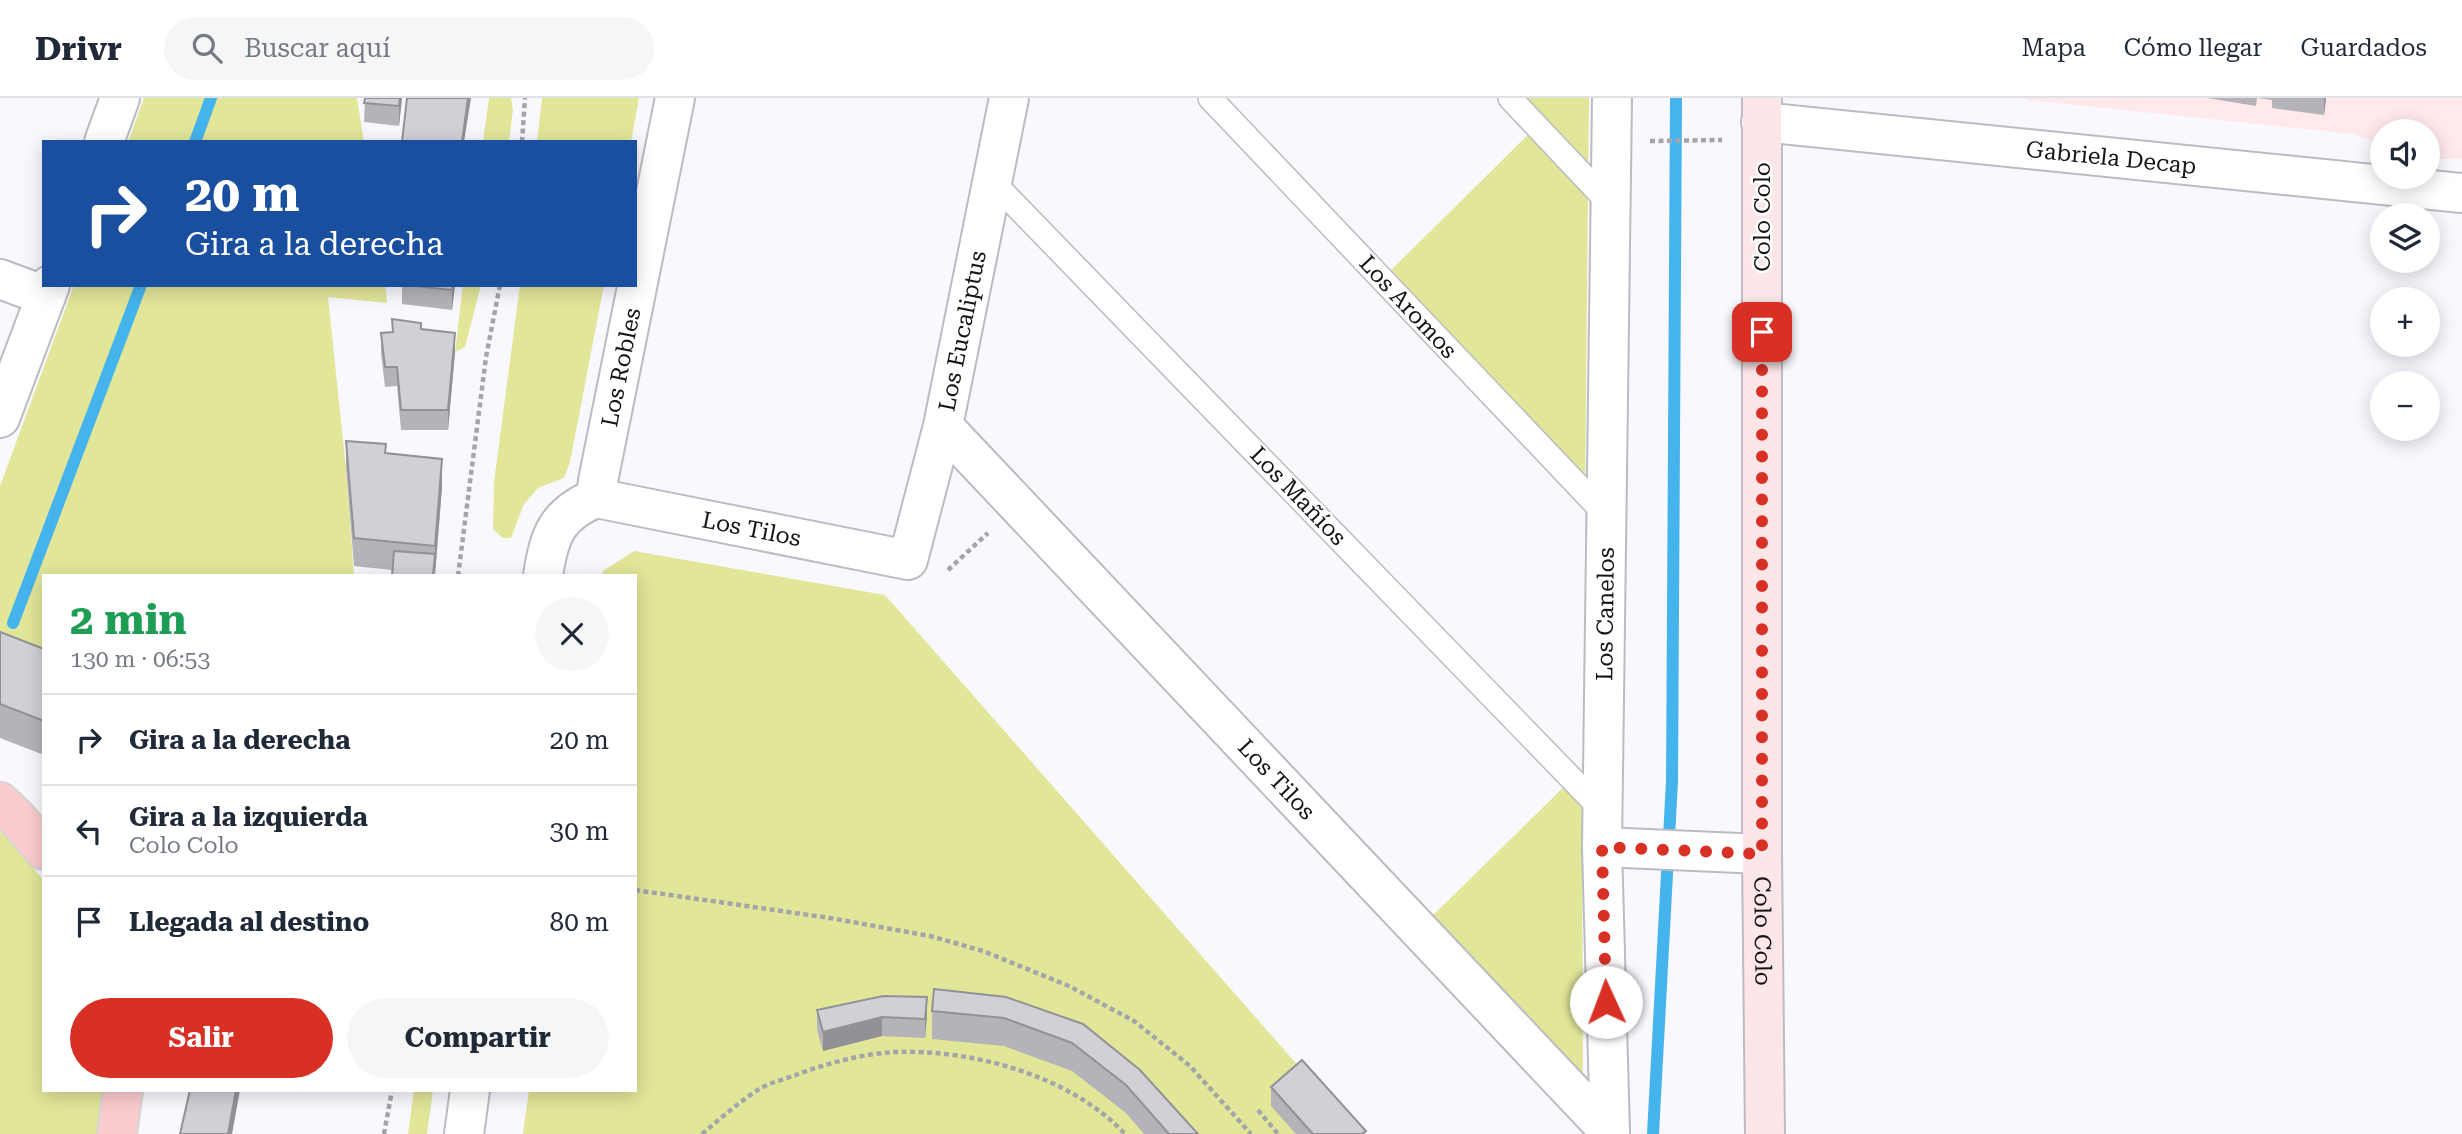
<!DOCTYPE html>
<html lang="es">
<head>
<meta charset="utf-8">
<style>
	:root { --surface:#fff; --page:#f6f6f7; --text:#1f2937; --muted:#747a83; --line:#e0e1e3; --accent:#d93025 }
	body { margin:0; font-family:"Roboto Serif",serif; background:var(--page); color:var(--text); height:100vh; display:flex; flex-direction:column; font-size:26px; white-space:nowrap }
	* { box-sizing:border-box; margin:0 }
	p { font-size:23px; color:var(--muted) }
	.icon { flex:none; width:38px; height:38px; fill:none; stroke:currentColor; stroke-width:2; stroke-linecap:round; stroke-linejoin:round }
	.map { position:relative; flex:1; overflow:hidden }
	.side { position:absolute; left:42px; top:476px; width:595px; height:518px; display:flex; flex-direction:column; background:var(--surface); border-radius:0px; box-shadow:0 4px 18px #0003 }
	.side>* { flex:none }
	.hud { position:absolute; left:42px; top:42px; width:595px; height:147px; border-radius:0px; box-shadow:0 4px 18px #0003; background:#1a4fa0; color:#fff; overflow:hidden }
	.buttons { position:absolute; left:2370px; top:21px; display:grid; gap:14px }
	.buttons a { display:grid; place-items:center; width:70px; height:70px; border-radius:50%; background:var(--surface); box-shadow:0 4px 18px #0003; font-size:35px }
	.pin { position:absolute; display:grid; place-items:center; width:60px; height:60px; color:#fff; margin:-30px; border-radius:14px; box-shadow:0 4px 10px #0006 }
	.me { position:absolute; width:77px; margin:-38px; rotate:358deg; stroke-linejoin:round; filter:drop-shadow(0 0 5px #0008) }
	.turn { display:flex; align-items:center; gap:24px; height:147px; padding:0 28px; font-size:32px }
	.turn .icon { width:91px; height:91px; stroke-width:2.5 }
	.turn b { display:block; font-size:49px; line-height:60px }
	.round { display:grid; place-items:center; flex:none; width:74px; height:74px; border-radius:37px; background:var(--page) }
	.head { display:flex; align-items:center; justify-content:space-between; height:119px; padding:0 28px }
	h1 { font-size:42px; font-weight:700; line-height:52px; color:#1e9e55 }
	.primary-button { display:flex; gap:14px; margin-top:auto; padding:14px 28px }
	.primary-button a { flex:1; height:80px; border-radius:42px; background:var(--accent); color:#fff; font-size:28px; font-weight:700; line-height:80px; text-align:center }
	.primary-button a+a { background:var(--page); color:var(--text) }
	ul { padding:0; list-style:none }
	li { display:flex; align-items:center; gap:21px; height:91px; padding:0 28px; border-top:2px solid var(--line) }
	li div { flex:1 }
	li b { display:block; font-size:26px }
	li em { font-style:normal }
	header { display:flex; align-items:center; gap:42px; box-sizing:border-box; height:98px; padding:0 35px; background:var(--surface); border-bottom:2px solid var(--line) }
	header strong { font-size:33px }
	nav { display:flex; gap:38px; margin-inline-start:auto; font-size:24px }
	.search { width:490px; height:63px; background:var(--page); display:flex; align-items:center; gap:18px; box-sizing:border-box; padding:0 24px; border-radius:38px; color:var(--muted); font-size:26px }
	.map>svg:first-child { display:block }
</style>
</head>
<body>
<header>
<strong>Drivr</strong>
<div class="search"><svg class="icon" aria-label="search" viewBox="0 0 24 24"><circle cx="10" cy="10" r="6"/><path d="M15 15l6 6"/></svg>Buscar aquí</div>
<nav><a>Mapa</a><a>Cómo llegar</a><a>Guardados</a></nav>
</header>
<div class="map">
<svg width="2462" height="1036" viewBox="0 0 2462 1036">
	<rect width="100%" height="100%" fill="#f9f8fe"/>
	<polygon fill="#ffe9ea" points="2026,0 2462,0 2462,61 2427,61 2427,33 2382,33 2382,46 2353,36 2026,2"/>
	<g fill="#e1e699">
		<polygon points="144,0 357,0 364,44 128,44"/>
		<polygon points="489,0 511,0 513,11 509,44 483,44"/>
		<polygon points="542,0 639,0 631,44 537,44"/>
		<polygon points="1510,0 1589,0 1585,395 1382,181 1536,29"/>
		<polygon points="74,187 385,187 387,205 328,199 346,370 354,478 44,478 44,585 0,568 0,388"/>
		<polygon points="463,187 481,187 465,249 455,254"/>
		<polygon points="520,187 604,187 570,364 564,380 538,390 524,406 511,440 503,440 493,431 494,384"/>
		<polygon points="634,453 885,497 1358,1036 523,1036 529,992 635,992 635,478 602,478 603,473"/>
		<polygon points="1572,681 1582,691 1583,1005 1419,831"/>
		<polygon points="0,733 13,745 44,783 44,992 108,992 102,1036 0,1036"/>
		<polygon points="414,992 433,992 427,1036 408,1036"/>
	</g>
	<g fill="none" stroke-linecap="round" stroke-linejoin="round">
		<g stroke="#45b4ec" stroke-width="12">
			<polyline points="195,44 211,0"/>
			<polyline points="13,525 141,187"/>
			<polyline points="1653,1036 1672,683 1676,0"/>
		</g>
		<g stroke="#bcbbc2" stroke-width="26">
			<g id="lane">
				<polyline points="1210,0 1606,417"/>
				<polyline points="1510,0 1610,106"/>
				<polyline points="993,84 1602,712"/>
			</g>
		</g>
		<g stroke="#bcbbc2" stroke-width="42">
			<g id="street">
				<path id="s1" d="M 1761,24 L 2462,95"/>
				<polyline points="104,44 120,0"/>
				<polyline points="0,181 46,198"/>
				<polyline points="0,320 50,187"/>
				<path id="s2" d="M 943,328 L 1610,1034"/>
				<path id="s3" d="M 596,400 L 598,383 L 675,0"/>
				<path id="s4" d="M 543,478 C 549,437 557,416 596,400 L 908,462 L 943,328 L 1009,0"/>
				<polyline points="1602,749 1762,756"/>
				<path id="s5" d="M 1610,1034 L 1602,749 L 1612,0"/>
				<polyline points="464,1036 470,992"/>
			</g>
		</g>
		<g stroke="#bcbbc2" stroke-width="42">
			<g id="secondary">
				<path id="s6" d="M 1762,0 L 1762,756 L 1765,1036"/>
			</g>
		</g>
		<g stroke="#d5d5d5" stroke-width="42">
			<g id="primary">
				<polyline points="0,704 16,719 44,752"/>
				<polyline points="117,1036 123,992"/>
			</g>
		</g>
		<g stroke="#a5a5a9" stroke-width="4.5" stroke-dasharray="5 3.5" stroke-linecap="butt">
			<polyline points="1650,43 1722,42"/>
			<polyline points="522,44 525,0"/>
			<polyline points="948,472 988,435"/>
			<polyline points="458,478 486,259 500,187"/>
			<polyline points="635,792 830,820 930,838 983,853 1069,888 1134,923 1190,968 1251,1036"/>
			<polyline points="1258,1012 1278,1036"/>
			<polyline points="384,1036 392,992"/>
			<path d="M 702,1036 C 721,1020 740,1003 761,990 C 772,984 785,981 796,977 C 827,965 862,956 895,954 C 973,951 1071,978 1125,1036"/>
		</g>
		<use href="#lane" stroke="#fff" stroke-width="23"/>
		<use href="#street" stroke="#fff" stroke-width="38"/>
		<use href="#secondary" stroke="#fde6e7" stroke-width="38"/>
		<use href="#primary" stroke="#fbccce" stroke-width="38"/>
	</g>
	<g fill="#b4b3b9">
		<polygon points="365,0 402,0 399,28 364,24"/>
		<polygon points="2207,0 2326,0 2324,17 2272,10 2272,2 2257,0 2256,8"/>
		<polygon points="402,187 455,187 452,212 402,206"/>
		<polygon points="392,221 421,231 455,254 448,332 401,332 397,288 385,289 381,255 381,235 392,235"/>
		<polygon points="346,343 386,355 442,389 435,478 392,472 354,468 346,370"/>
		<polygon points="0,534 44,551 44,657 0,640"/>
		<polygon points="1006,899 1198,1036 1144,1036 1126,1015 1072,973 1004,948 932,941 932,913"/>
		<polygon points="817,912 927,918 925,940 882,938 823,953 817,932"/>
		<polygon points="1271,989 1366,1036 1296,1036 1271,1008"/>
	</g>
	<g fill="#929296">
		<polygon points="400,0 402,0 399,28 399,8"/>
		<polygon points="468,0 471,0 464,44 462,44"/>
		<polygon points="2324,0 2326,0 2324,17"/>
		<polygon points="453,187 455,187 452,212 452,192"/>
		<polygon points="455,235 455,254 448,332 448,312"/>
		<polygon points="442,361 442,389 435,476 435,448"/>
		<polygon points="927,899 927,918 925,940 925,921"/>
		<polygon points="882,919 882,938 823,953 823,934"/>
		<polygon points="236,992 240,992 232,1036 228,1036"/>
	</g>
	<g fill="#d1d0d7" stroke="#929296" stroke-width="2">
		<polygon points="365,0 400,0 399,8 364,5"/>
		<polygon points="407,0 468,0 462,44 402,44"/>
		<polygon points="405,187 453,187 452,192"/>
		<polygon points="392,221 421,225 421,231 455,235 448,312 401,312 397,269 385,269 381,235 393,234"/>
		<polygon points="346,343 386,346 385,355 442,361 435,448 354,440"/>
		<polygon points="394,453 435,456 433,478 392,478"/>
		<polygon points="0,534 44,551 44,623 0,606"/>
		<polygon points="934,891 1006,899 1083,926 1140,972 1198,1036 1169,1036 1126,987 1072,945 1004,920 932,913"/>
		<polygon points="883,898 927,899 925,921 882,919 823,934 817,912"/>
		<polygon points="1302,962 1366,1033 1362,1036 1313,1036 1271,989"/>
		<polygon points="190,992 236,992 228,1036 180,1036"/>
	</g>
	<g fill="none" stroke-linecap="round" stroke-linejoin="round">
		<polyline stroke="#d93025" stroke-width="12" stroke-dasharray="0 21.6" points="1606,904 1602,749 1762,756 1762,234"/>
	</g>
	<g text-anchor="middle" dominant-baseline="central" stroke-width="5" stroke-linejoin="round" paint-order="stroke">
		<g font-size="23" fill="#141416" stroke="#fff">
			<text stroke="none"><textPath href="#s1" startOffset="352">Gabriela Decap</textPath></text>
			<text transform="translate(1762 119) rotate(-90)">Colo Colo</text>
			<text transform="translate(1408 209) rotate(47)">Los Aromos</text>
			<text stroke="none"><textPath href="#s4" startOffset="654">Los Eucaliptus</textPath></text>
			<text stroke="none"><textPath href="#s3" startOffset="133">Los Robles</textPath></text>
			<text transform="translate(1298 398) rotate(46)">Los Mañíos</text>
			<text stroke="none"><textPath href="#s4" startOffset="259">Los Tilos</textPath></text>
			<text stroke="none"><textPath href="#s5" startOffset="518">Los Canelos</textPath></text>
			<text stroke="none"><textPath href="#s2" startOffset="486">Los Tilos</textPath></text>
			<text stroke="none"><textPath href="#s6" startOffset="833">Colo Colo</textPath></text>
		</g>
	</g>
</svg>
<div class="buttons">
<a><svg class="icon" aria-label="sound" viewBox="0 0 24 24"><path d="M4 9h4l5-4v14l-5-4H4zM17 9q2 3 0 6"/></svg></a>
<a><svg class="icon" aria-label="layers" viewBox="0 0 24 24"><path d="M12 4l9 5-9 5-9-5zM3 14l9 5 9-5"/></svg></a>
<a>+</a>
<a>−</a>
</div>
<div class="pin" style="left:1762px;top:234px;background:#d93025"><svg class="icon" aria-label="arrive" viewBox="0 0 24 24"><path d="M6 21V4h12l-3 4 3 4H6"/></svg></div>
<svg class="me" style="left:1606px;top:904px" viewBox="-20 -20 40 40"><circle r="19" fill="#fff"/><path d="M0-13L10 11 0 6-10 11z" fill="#d93025"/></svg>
<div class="hud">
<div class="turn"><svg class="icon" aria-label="right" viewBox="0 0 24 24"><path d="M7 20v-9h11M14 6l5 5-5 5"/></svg><div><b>20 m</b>Gira a la derecha</div></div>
</div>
<section class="side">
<div class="head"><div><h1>2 min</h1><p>130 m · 06:53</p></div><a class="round"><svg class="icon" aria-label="close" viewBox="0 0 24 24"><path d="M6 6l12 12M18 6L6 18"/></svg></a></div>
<ul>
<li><svg class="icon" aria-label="right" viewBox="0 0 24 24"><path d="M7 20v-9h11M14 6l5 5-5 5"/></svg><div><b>Gira a la derecha</b></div><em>20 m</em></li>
<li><svg class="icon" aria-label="left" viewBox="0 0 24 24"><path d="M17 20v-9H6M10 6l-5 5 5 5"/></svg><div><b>Gira a la izquierda</b><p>Colo Colo</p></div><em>30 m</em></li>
<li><svg class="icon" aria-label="arrive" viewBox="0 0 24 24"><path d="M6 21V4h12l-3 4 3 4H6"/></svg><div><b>Llegada al destino</b></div><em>80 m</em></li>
</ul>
<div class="primary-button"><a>Salir</a><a>Compartir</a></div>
</section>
</div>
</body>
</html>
